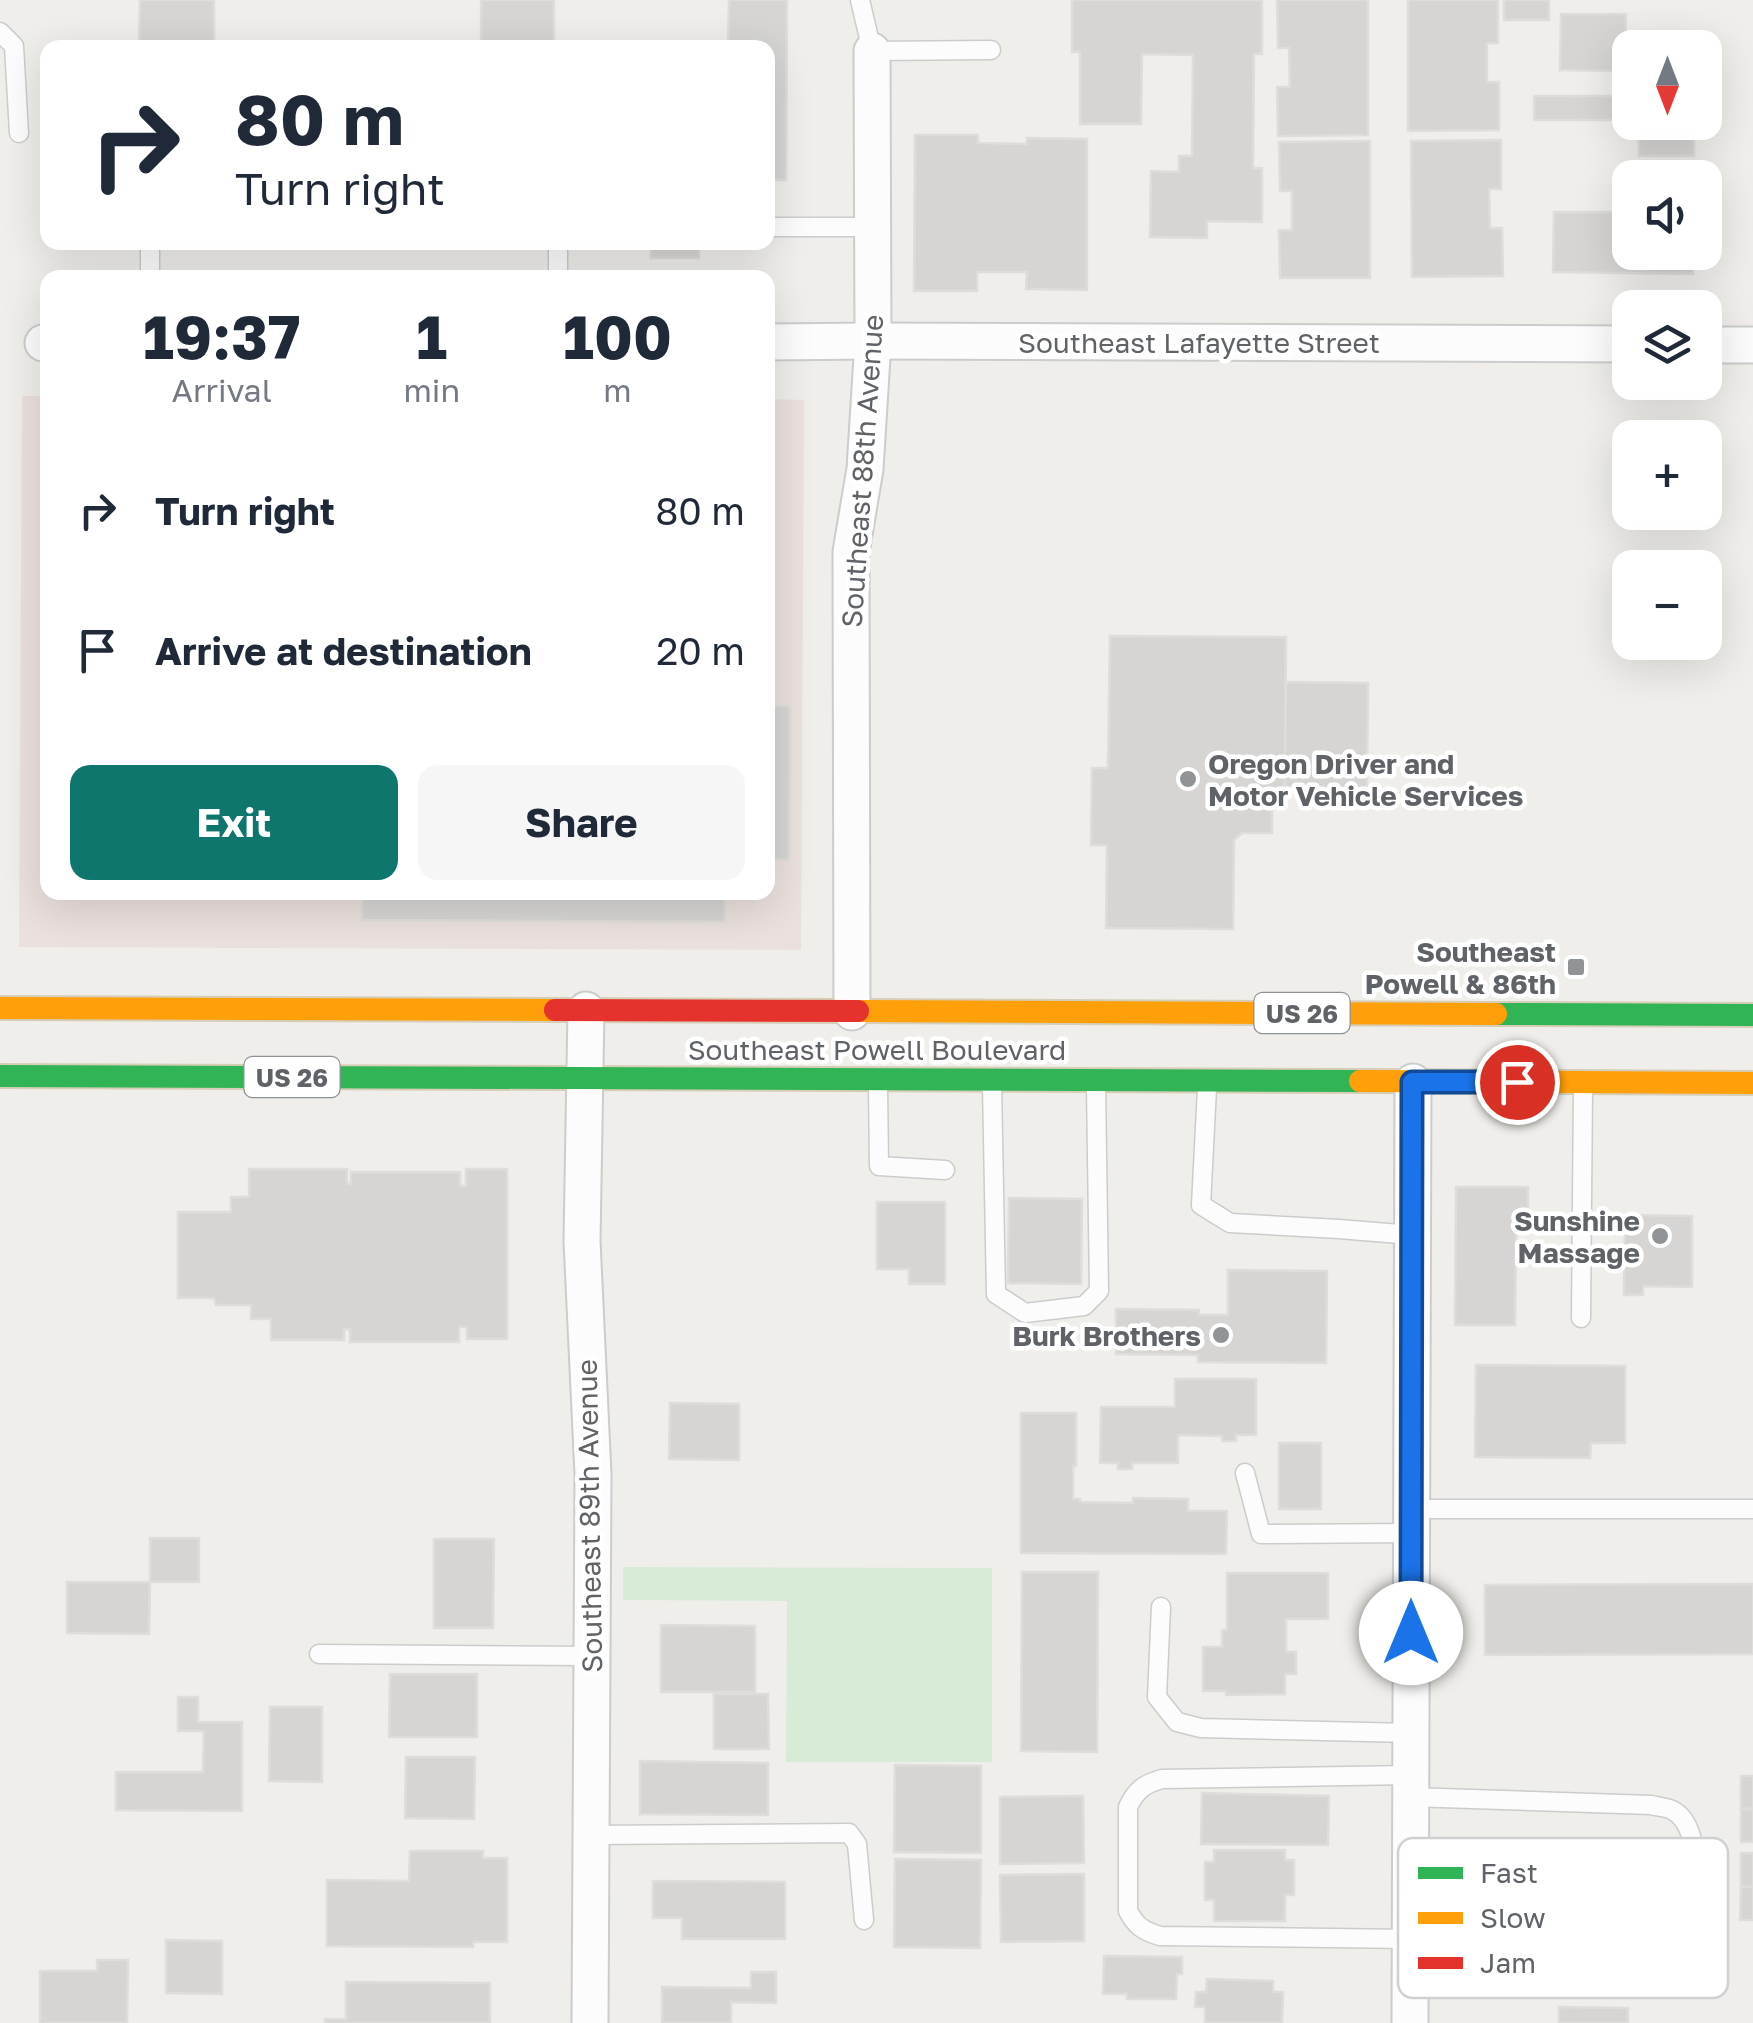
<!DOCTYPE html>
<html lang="en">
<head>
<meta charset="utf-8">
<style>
	:root { --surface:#fff; --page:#f6f6f7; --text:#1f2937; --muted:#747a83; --accent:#0f766e }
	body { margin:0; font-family:"Golos Text",sans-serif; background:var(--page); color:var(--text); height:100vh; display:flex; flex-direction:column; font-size:38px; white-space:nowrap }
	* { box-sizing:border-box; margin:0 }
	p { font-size:32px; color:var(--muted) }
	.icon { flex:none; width:55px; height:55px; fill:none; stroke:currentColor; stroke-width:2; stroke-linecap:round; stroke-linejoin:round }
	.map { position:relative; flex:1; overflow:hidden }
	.sheet { position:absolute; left:40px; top:270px; width:735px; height:630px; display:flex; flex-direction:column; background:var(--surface); border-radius:20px; box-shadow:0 10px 40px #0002 }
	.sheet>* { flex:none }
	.hud { position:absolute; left:40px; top:40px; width:735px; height:210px; border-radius:20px; box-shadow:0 10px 40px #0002; background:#fff; color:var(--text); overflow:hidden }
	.needle { width:65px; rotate:180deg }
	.controls { position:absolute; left:1612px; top:30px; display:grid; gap:20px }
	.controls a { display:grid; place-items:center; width:110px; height:110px; border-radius:20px; background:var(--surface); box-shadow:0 10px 40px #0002; font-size:50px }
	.pin { position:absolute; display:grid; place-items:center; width:85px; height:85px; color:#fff; margin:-42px; border:5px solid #fff; border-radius:50%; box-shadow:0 2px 10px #0007 }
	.me { position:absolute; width:110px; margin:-55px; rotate:0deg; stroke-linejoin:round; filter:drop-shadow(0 0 8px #0008) }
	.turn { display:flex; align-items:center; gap:35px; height:210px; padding:0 30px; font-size:45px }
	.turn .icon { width:130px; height:130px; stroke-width:2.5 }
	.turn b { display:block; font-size:70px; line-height:85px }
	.eta { display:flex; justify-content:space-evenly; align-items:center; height:170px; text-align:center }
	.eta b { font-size:60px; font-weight:700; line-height:70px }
	.action { display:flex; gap:20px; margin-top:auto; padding:20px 30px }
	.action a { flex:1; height:115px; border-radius:20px; background:var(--accent); color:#fff; font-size:40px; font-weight:700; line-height:115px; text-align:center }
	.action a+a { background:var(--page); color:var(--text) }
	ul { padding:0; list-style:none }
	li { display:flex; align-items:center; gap:30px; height:140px; padding:0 30px }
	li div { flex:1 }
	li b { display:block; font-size:38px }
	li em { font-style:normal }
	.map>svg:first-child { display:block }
</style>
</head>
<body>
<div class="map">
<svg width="1753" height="2023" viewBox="0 0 1753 2023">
	<rect width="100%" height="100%" fill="#efeeea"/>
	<polygon fill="#eae0de" points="22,396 47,396 48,892 768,892 768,399 804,400 801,950 19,947"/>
	<polygon fill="#d8ebd6" points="623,1567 992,1568 992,1762 786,1762 787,1601 623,1600"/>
	<g fill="#d6d5d3" stroke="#deddd9" stroke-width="2.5">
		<polygon points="140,0 214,0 214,48 139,48"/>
		<rect x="481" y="0" width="73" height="48"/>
		<polygon points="729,0 787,0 786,180 768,180 768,48 728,48"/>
		<polygon points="1072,0 1262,0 1262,54 1254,54 1253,168 1262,168 1262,222 1207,221 1207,238 1150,237 1151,171 1179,172 1179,156 1192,156 1193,55 1142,54 1141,124 1080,124 1080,52 1072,52"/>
		<polygon points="1277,0 1368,0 1368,135 1278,136 1277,87 1290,87 1289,48 1278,48"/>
		<polygon points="1408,0 1498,0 1498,43 1487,43 1487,82 1499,82 1499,130 1408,131"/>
		<rect x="1504" y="0" width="45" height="20"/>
		<polygon points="1561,14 1626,14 1625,71 1560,70"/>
		<rect x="1534" y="96" width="96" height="24"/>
		<rect x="1639" y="122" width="55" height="34"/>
		<polygon points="915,135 978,135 978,143 1027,144 1027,138 1087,139 1087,290 1026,289 1027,272 977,272 977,291 914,291"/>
		<polygon points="1501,140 1501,189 1489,189 1490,228 1502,228 1503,276 1412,277 1411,141"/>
		<polygon points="1370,141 1370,278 1280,278 1279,230 1292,230 1292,191 1280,191 1279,142"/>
		<polygon points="1554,212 1630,212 1630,252 1693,252 1693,274 1553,272"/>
		<rect x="651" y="242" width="48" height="16"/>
		<polygon points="1110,636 1286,637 1285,790 1272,804 1272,833 1242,833 1234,840 1233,929 1106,928 1107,845 1091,845 1092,768 1108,768"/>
		<polygon points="1286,682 1368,683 1367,790 1285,790"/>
		<polygon points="768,706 790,706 789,860 768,859"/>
		<polygon points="362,892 725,892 725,922 362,920"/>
		<polygon points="249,1169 347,1169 347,1184 351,1184 351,1172 460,1172 460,1186 466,1186 466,1169 507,1169 507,1339 467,1339 467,1327 459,1327 459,1342 350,1342 350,1329 344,1329 344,1340 271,1340 271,1319 251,1319 251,1305 216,1305 214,1298 178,1298 178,1212 231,1212 231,1197 249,1197"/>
		<polygon points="1456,1187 1528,1187 1528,1233 1516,1233 1515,1325 1455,1325"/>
		<polygon points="1009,1198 1082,1199 1081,1284 1008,1283"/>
		<polygon points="877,1202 945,1202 945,1284 909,1284 909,1269 877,1269"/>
		<polygon points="1625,1215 1692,1216 1692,1287 1643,1286 1643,1295 1624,1295"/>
		<polygon points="1228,1270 1327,1271 1326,1363 1198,1362 1198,1355 1116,1354 1116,1309 1199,1310 1199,1315 1228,1315"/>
		<polygon points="1476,1365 1625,1366 1625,1443 1591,1443 1590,1458 1475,1457"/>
		<polygon points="1175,1379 1256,1379 1256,1435 1236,1435 1236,1441 1222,1441 1222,1436 1178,1435 1178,1463 1132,1463 1132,1469 1118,1469 1118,1463 1100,1463 1101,1407 1175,1407"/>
		<polygon points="670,1403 739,1404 739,1460 669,1459"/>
		<polygon points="1021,1413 1076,1413 1076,1466 1073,1466 1073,1499 1080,1499 1080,1502 1133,1503 1133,1498 1188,1499 1188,1511 1227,1511 1226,1554 1021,1553"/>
		<rect x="1279" y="1443" width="42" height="66"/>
		<rect x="150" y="1538" width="49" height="44"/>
		<polygon points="434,1539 494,1539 493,1628 434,1628"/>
		<polygon points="1022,1572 1098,1572 1097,1752 1021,1751"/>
		<polygon points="1227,1573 1328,1573 1328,1619 1286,1619 1286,1652 1296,1652 1296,1674 1285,1674 1285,1694 1226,1695 1226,1691 1203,1691 1203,1647 1222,1647 1222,1630 1227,1630"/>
		<polygon points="67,1582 150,1582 149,1634 67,1633"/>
		<polygon points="1753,1584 1753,1654 1485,1655 1485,1585"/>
		<polygon points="661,1625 755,1626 755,1692 661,1692"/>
		<polygon points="390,1674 477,1674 477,1737 389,1737"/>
		<polygon points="714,1694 768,1694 769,1749 714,1749"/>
		<polygon points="178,1697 198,1697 198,1722 242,1722 242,1811 116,1810 116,1772 203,1772 204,1731 178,1731"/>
		<polygon points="270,1707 322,1707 322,1782 269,1781"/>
		<polygon points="406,1757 475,1757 474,1819 405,1818"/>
		<polygon points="640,1761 768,1763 768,1815 640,1814"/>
		<polygon points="895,1765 981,1766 981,1853 894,1852"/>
		<rect x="1741" y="1776" width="12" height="33"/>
		<polygon points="1202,1793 1329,1796 1328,1845 1201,1844"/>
		<polygon points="1083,1796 1084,1863 1000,1864 1000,1797"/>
		<rect x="1741" y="1809" width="12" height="33"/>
		<polygon points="1214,1850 1285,1850 1285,1860 1294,1860 1294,1895 1285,1895 1285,1921 1214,1921 1214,1900 1205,1900 1205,1862 1214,1862"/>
		<polygon points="410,1851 483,1851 483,1858 507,1858 507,1942 473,1942 473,1947 327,1946 327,1880 409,1881"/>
		<rect x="1741" y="1853" width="12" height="34"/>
		<polygon points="895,1859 981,1860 980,1948 894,1947"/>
		<polygon points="1084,1874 1084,1941 1001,1942 1000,1875"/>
		<polygon points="653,1881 785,1882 785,1939 682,1939 682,1918 653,1918"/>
		<polygon points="1741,1887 1753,1887 1753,1920 1740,1920"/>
		<polygon points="166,1940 222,1941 222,1994 166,1993"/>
		<polygon points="1104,1956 1182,1957 1182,1974 1177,1974 1176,1999 1127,1999 1127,1994 1103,1994"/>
		<polygon points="97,1960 128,1960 127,2023 40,2023 40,1971 97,1971"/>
		<polygon points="751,1972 776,1972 776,2003 731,2002 731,2023 662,2023 662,1987 751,1988"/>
		<polygon points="1207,1979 1273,1981 1273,1992 1283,1992 1282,2023 1205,2023 1205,2007 1195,2007 1196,1992 1206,1992"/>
		<polygon points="346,1982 490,1983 490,2023 325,2023 325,2019 346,2019"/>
		<polygon points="1559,2007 1628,2008 1628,2023 1559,2023"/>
	</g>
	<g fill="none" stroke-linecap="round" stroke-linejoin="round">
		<g stroke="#cbcccc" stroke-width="21">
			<g id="lane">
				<polyline points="860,0 872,51 991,50"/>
				<polyline points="0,32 14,46 19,133"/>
				<polyline points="768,227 872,227"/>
				<polyline points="150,242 150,278"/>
				<polyline points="558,278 558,242"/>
				<polyline points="878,1085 879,1166 945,1170"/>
				<polyline points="992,1085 996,1294 1025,1313 1084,1306 1099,1291 1096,1086"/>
				<polyline points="1207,1088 1201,1205 1230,1223 1339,1229 1412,1235"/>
				<polyline points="1581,1318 1583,1088"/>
				<polyline points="1245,1473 1261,1534 1412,1533"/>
				<polyline points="1412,1509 1753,1509"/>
				<polyline points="1161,1607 1157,1697 1177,1722 1201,1728 1410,1733"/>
				<polyline points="319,1654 592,1656"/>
				<path d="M 1410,1797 L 1651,1805 C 1658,1807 1668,1807 1674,1811 C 1705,1830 1693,1898 1692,1930"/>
				<polyline points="591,1835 849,1833 857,1844 864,1920"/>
				<path d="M 1410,1939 L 1160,1936 C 1143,1931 1136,1926 1128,1911 L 1128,1807 C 1136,1790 1144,1784 1162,1779 L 1410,1775"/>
				<polyline points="1410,1978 1715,1986"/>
			</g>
		</g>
		<g stroke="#cbcccc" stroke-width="39">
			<g id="street">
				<polyline points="768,342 873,341 1630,344"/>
				<polyline points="43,343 48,343"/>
				<polyline points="1705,345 1753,345"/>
				<polyline points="586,1010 582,1241 593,1474 590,2023"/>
				<polyline points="852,1012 851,552 865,469 873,341 872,51"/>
				<polyline points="1410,2023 1413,1082"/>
			</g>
		</g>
		<g stroke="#d7ceb8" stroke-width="26">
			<g id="fast">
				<polyline points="1496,1014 1753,1015"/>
				<polyline points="0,1076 1360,1081"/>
			</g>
		</g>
		<g stroke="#d7ceb8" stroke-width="26">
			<g id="slow">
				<polyline points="0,1008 555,1010"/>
				<polyline points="858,1011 1496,1014"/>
				<polyline points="1360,1081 1753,1083"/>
			</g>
		</g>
		<g stroke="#d7ceb8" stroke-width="26">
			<polyline id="jam" points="555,1010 858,1011"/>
		</g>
		<use href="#lane" stroke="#fdfcfc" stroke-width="18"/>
		<use href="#street" stroke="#fdfcfc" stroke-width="35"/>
		<use href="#fast" stroke="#30b455" stroke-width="22"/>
		<use href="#slow" stroke="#ff9f0a" stroke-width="22"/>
		<use href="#jam" stroke="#e5322d" stroke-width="22"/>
	</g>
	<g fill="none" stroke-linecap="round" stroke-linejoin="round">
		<g stroke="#114b97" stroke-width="25">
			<polyline id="route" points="1411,1633 1412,1082 1517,1082"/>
		</g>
		<use href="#route" stroke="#1a73e8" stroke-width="18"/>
	</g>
	<g fill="#919496" stroke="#fff" stroke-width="4">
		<circle cx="1188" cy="779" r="10"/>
		<rect x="1566" y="957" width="20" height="20" rx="5"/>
		<circle cx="1660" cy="1236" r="10"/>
		<circle cx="1221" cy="1335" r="10"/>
	</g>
	<g text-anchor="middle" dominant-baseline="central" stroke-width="9" stroke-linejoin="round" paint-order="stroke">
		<g fill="#fff" stroke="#8f9295" stroke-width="2.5">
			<rect x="1254.5" y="993" width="95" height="40" rx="8"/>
			<rect x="244.5" y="1057" width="95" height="40" rx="8"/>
		</g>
		<g font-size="25" font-weight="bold" fill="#5f6368">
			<text x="1302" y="1013">US 26</text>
			<text x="292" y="1077">US 26</text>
		</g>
		<g font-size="28" fill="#5f6368" stroke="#fff">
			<text x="1199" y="342">Southeast Lafayette Street</text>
			<text transform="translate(862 471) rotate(-86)">Southeast 88th Avenue</text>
			<text x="877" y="1049">Southeast Powell Boulevard</text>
			<text transform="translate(589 1516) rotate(-91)">Southeast 89th Avenue</text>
		</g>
		<g font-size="28" font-weight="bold" fill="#5f6368" stroke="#fff" text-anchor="end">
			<text x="1208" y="763" text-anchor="start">Oregon Driver and<tspan x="1208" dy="32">Motor Vehicle Services</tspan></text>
			<text x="1556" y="951">Southeast<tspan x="1556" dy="32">Powell &amp; 86th</tspan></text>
			<text x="1640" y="1220">Sunshine<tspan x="1640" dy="32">Massage</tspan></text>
			<text x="1201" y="1335">Burk Brothers</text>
		</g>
	</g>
	<rect x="1398" y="1838" width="330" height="160" rx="15" fill="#fff" stroke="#cfd0d2" stroke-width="2.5"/>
	<rect x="1418" y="1867" width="45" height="12" fill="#30b455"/>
	<rect x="1418" y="1912" width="45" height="12" fill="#ff9f0a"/>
	<rect x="1418" y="1957" width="45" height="12" fill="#e5322d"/>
	<g font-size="28" fill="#5f6368">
		<text x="1480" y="1883">Fast</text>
		<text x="1480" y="1928">Slow</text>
		<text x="1480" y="1973">Jam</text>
	</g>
</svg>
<div class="controls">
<a><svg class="needle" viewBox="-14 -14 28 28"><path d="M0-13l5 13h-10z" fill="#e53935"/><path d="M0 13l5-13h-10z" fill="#747a83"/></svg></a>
<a><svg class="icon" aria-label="sound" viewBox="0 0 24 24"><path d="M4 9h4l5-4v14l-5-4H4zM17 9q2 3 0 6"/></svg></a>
<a><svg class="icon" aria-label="layers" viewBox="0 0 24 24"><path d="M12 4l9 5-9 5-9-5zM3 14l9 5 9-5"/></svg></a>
<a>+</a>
<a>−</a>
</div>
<div class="pin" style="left:1517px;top:1082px;background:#d93025"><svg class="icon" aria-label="arrive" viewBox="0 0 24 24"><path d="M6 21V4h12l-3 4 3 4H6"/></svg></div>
<svg class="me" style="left:1411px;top:1633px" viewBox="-20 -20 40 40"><circle r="19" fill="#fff"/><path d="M0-13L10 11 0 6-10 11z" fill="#1a73e8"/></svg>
<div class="hud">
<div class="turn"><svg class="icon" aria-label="right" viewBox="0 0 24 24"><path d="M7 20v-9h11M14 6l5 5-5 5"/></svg><div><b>80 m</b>Turn right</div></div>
</div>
<section class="sheet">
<div class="eta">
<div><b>19:37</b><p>Arrival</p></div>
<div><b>1</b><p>min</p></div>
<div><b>100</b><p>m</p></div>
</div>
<ul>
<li><svg class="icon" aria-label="right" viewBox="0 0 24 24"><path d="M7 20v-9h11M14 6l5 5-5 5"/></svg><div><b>Turn right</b></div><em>80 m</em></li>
<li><svg class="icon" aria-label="arrive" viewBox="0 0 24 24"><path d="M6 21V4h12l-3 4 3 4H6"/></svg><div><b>Arrive at destination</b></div><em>20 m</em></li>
</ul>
<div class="action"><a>Exit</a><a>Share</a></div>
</section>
</div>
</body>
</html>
